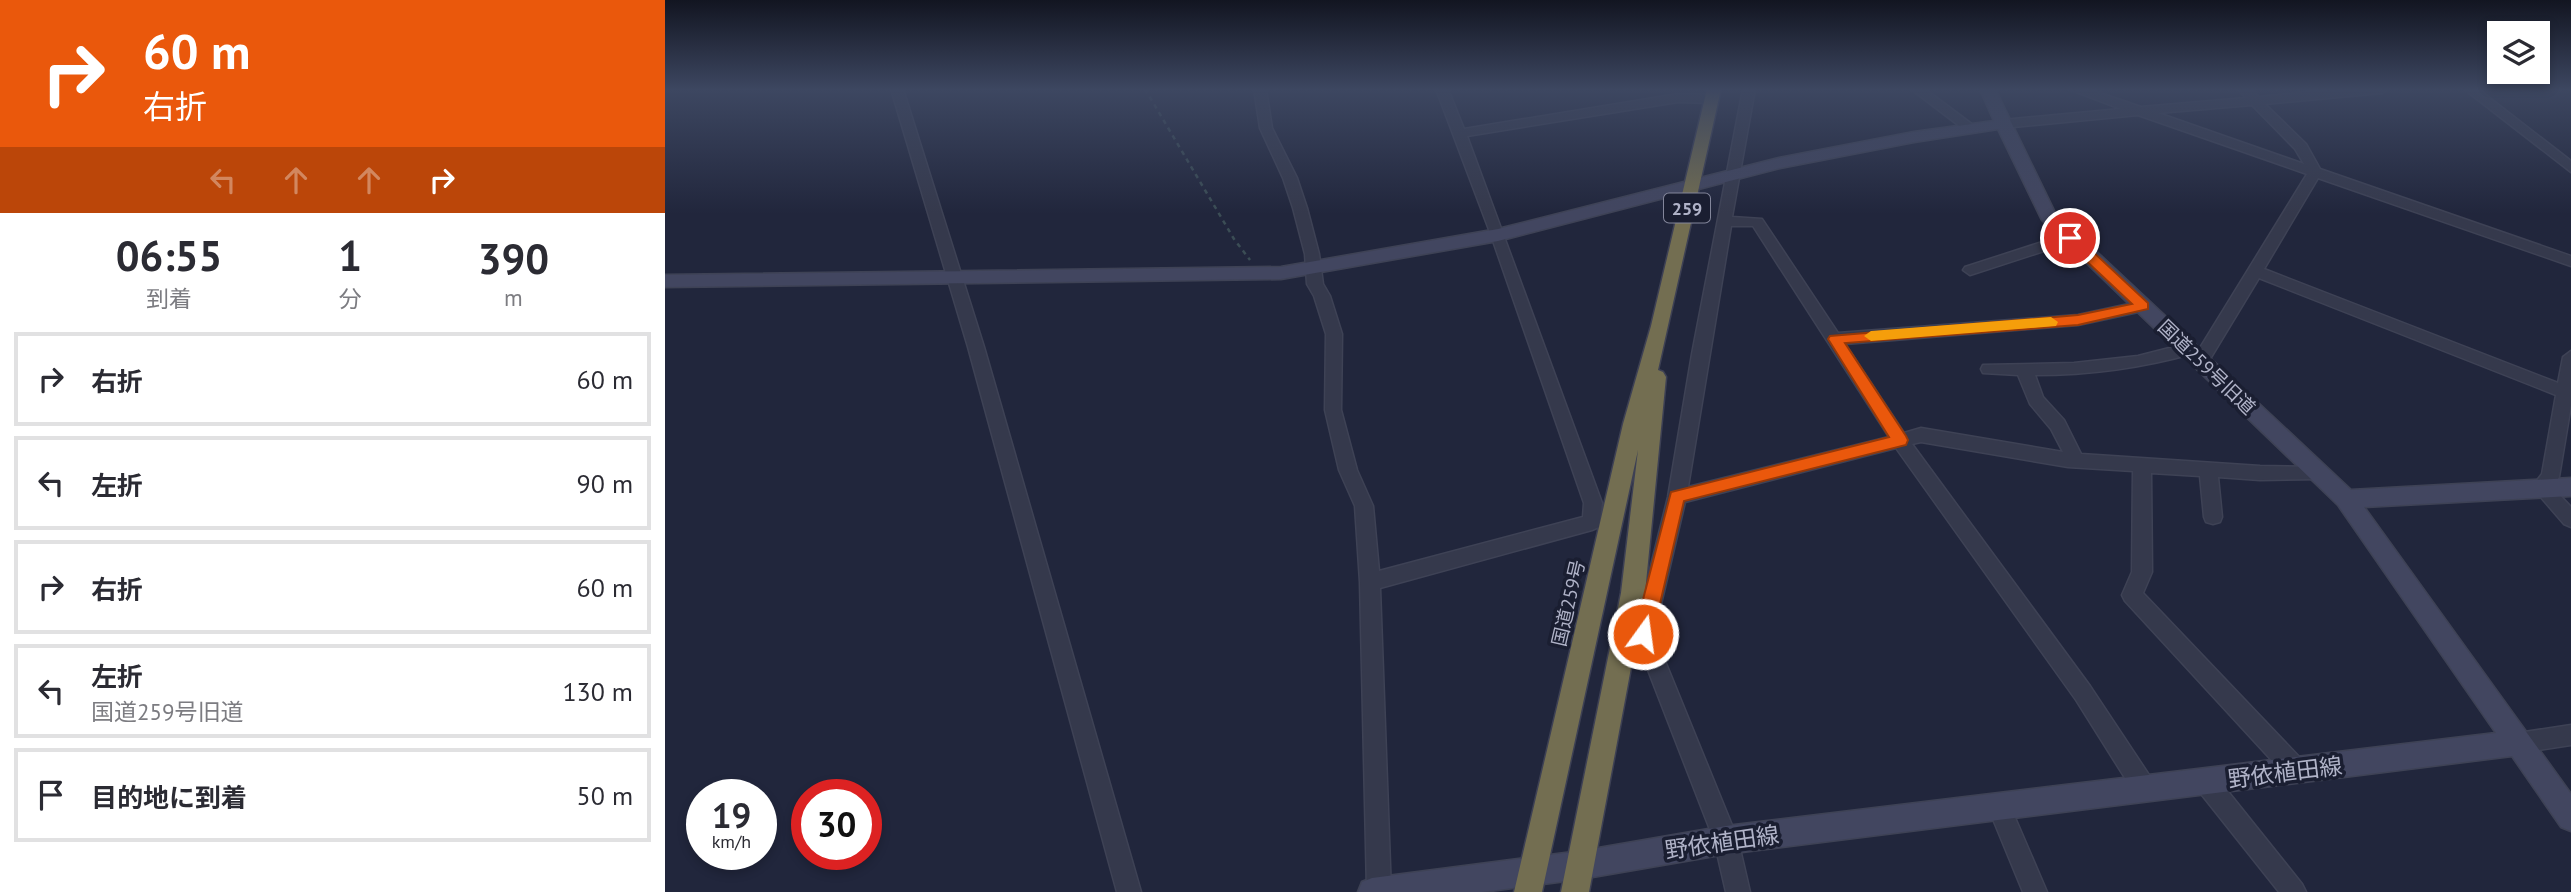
<!DOCTYPE html>
<html lang="ja">
<head>
<meta charset="utf-8">
<style>
	:root { --surface:#fff; --page:#f2f2f3; --text:#2b2b33; --muted:#7c7c81; --line:#e1e1e2 }
	body { margin:0; font-family:"PT Sans","Noto Sans JP",sans-serif; background:var(--page); color:var(--text); height:100vh; display:flex; flex-direction:column; font-size:26px; white-space:nowrap }
	* { box-sizing:border-box; margin:0 }
	p { font-size:23px; color:var(--muted) }
	.icon { flex:none; width:38px; height:38px; fill:none; stroke:currentColor; stroke-width:2; stroke-linecap:round; stroke-linejoin:round }
	.map { position:relative; flex:1; overflow:hidden }
	.panel { display:flex; flex-direction:column; background:var(--surface); width:665px }
	.panel>* { flex:none }
	.top-card { background:#ea580c; color:#fff; overflow:hidden }
	.buttons { position:absolute; left:1822px; top:21px; display:grid; gap:14px }
	.buttons a { display:grid; place-items:center; width:63px; height:63px; border-radius:0px; background:var(--surface); box-shadow:0 4px 10px #0003; font-size:35px }
	.speed { position:absolute; left:21px; top:779px; display:flex; gap:14px; font-size:35px; font-weight:700; text-align:center }
	.speed>* { display:grid; place-content:center; width:91px; height:91px; border-radius:50%; background:var(--surface); box-shadow:0 4px 10px #0003; line-height:1 }
	.speed small { font-size:18px; font-weight:400 }
	.speed .limit { border:10px solid #d22; background:#fff; color:#111 }
	.pin { position:absolute; display:grid; place-items:center; width:60px; height:60px; color:#fff; margin:-30px; border:4px solid #fff; border-radius:50%; box-shadow:0 2px 7px #0007 }
	.me { position:absolute; width:77px; margin:-38px; rotate:14deg; stroke-linejoin:round; filter:drop-shadow(0 0 5px #0008) }
	.turn { display:flex; align-items:center; gap:24px; height:147px; padding:0 28px; font-size:32px }
	.turn .icon { width:91px; height:91px; stroke-width:2.5 }
	.turn b { display:block; font-size:49px; line-height:60px }
	.lanes { display:flex; align-items:center; height:66px; padding:0 28px; background:#0003; justify-content:center; gap:35px; direction:ltr }
	.lanes .off { opacity:.35 }
	.eta { display:flex; justify-content:space-evenly; align-items:center; height:119px; text-align:center }
	.eta b { font-size:42px; font-weight:700; line-height:49px }
	ul { padding:0; list-style:none }
	li { display:flex; align-items:center; gap:21px; height:94px; margin:0 14px 10px; padding:0 14px; border:4px solid var(--line); border-radius:0px }
	li div { flex:1 }
	li b { display:block; font-size:26px }
	li em { font-style:normal }
	main { display:flex; flex:1; min-height:0 }
	.map>svg:first-child { display:block }
</style>
</head>
<body>
<main>
<section class="panel">
<div class="top-card">
<div class="turn"><svg class="icon" aria-label="right" viewBox="0 0 24 24"><path d="M7 20v-9h11M14 6l5 5-5 5"/></svg><div><b>60 m</b>右折</div></div>
<div class="lanes"><svg class="icon off" aria-label="left" viewBox="0 0 24 24"><path d="M17 20v-9H6M10 6l-5 5 5 5"/></svg><svg class="icon off" aria-label="ahead" viewBox="0 0 24 24"><path d="M12 20V5M6 11l6-6 6 6"/></svg><svg class="icon off" aria-label="ahead" viewBox="0 0 24 24"><path d="M12 20V5M6 11l6-6 6 6"/></svg><svg class="icon" aria-label="right" viewBox="0 0 24 24"><path d="M7 20v-9h11M14 6l5 5-5 5"/></svg></div>
</div>
<div class="eta">
<div><b>06:55</b><p>到着</p></div>
<div><b>1</b><p>分</p></div>
<div><b>390</b><p>m</p></div>
</div>
<ul>
<li><svg class="icon" aria-label="right" viewBox="0 0 24 24"><path d="M7 20v-9h11M14 6l5 5-5 5"/></svg><div><b>右折</b></div><em>60 m</em></li>
<li><svg class="icon" aria-label="left" viewBox="0 0 24 24"><path d="M17 20v-9H6M10 6l-5 5 5 5"/></svg><div><b>左折</b></div><em>90 m</em></li>
<li><svg class="icon" aria-label="right" viewBox="0 0 24 24"><path d="M7 20v-9h11M14 6l5 5-5 5"/></svg><div><b>右折</b></div><em>60 m</em></li>
<li><svg class="icon" aria-label="left" viewBox="0 0 24 24"><path d="M17 20v-9H6M10 6l-5 5 5 5"/></svg><div><b>左折</b><p>国道259号旧道</p></div><em>130 m</em></li>
<li><svg class="icon" aria-label="arrive" viewBox="0 0 24 24"><path d="M6 21V4h12l-3 4 3 4H6"/></svg><div><b>目的地に到着</b></div><em>50 m</em></li>
</ul>
</section>
<div class="map">
<svg width="1906" height="892" viewBox="0 0 1906 892">
	<rect width="100%" height="100%" fill="#21263c"/>
	<g fill="none" stroke-linecap="round" stroke-linejoin="round">
		<g stroke="#3e4255" stroke-width="3">
			<g id="street">
				<polygon points="226,89 238,89 319,347 476,892 452,892 303,347"/>
				<polygon points="589,89 601,89 607,128 632,178 642,208 654,254 658,284 665,296 677,334 676,410 692,470 708,506 714,571 918,517 919,503 826,235 771,89 783,89 799,129 1013,94 1047,95 1053,99 1047,103 1013,102 802,136 937,503 934,527 927,530 715,588 726,892 702,891 695,582 690,506 674,470 660,410 661,334 649,296 642,284 640,254 628,208 618,178 595,128"/>
				<path d="M 1078,89 L 1090,89 L 1067,217 L 1097,219 L 1173,333 L 1413,315 L 1478,301 L 1486,306 L 1478,311 L 1413,325 L 1180,344 L 1239,433 L 1256,428 L 1398,452 L 1386,429 L 1365,404 L 1353,375 L 1318,373 L 1316,369 L 1318,365 L 1409,363 L 1473,356 L 1524,343 L 1530,345 L 1532,349 L 1530,353 C 1477,368 1425,375 1370,375 L 1378,397 L 1399,420 L 1416,454 L 1595,466 L 1660,467 L 1663,472 L 1660,477 L 1654,479 L 1595,480 L 1553,477 L 1557,517 L 1555,522 L 1548,524 L 1541,522 L 1539,517 L 1535,476 L 1486,473 L 1487,572 L 1478,593 L 1639,762 L 1642,770 L 1639,778 L 1631,781 L 1623,778 L 1460,601 L 1457,595 L 1467,572 L 1468,471 L 1403,467 L 1256,442 L 1247,444 L 1425,686 L 1488,781 L 1491,789 L 1488,797 L 1480,800 L 1472,797 L 1411,700 L 1231,448 L 1020,502 L 989,634 L 1073,840 L 1085,892 L 1061,892 L 1049,840 L 969,634 L 1003,497 L 1027,354 ZM 1066,226 L 1088,226 L 1224,437 L 1023,487 Z"/>
				<polygon points="1246,89 1260,89 1312,128 1306,132 1301,131"/>
				<path d="M 1404,89 L 1423,89 L 1476,107 L 1581,98 L 1573,89 L 1586,89 L 1594,97 L 1674,89 L 1723,89 L 1717,93 L 1600,104 L 1641,144 L 1655,169 L 1906,256 L 1906,266 L 1653,178 L 1599,269 L 1893,383 L 1898,357 L 1906,351 L 1906,405 L 1894,477 L 1887,487 L 1906,507 L 1906,527 L 1899,524 L 1867,487 L 1877,474 L 1891,395 L 1594,278 L 1542,364 L 1530,364 L 1528,360 L 1530,356 L 1642,174 L 1473,115 L 1338,128 L 1332,124 L 1338,120 L 1456,109 ZM 1587,105 L 1630,149 L 1639,164 L 1493,113 Z"/>
				<polygon points="1799,89 1813,89 1906,161 1906,172"/>
				<polygon points="1405,233 1410,235 1412,238 1410,241 1305,275 1298,270 1300,267"/>
				<polygon points="1906,725 1906,745 1853,753 1845,750 1842,743 1845,736 1853,733"/>
				<polygon points="1541,771 1549,774 1637,884 1641,892 1614,892 1533,790 1530,782 1533,774"/>
				<polygon points="1334,796 1342,799 1382,892 1358,892 1323,807 1326,799"/>
			</g>
		</g>
		<g stroke="#3e4255" stroke-width="3">
			<polygon id="secondary" points="1315,89 1330,89 1390,213 1686,490 1906,478 1906,496 1699,507 1906,794 1906,831 1896,827 1847,756 1061,854 916,879 817,892 693,892 697,882 707,878 916,851 1061,826 1831,733 1673,505 1377,220 1333,129 1249,142 1115,168 833,241 616,279 0,287 0,275 616,267 833,229 1114,158 1249,132 1329,121"/>
		</g>
		<g stroke="#3d4054" stroke-width="3">
			<polygon id="highway" points="1042,89 1056,89 993,370 998,372 1001,377 980,593 924,892 896,892 956,593 973,450 877,892 849,892 958,424 986,326"/>
		</g>
		<polyline stroke="#3b4d55" stroke-width="2.5" stroke-dasharray="4.5 4.5" stroke-linecap="butt" points="480,89 569,239 585,260"/>
		<use href="#street" fill="#35394c" fill-rule="evenodd"/>
		<use href="#secondary" fill="#424660" fill-rule="evenodd"/>
		<use href="#highway" fill="#736e51" fill-rule="evenodd"/>
	</g>
	<linearGradient id="sky" x2="0" y2="1"><stop stop-color="#121521"/><stop offset="0.42" stop-color="#3d4761"/><stop offset="1" stop-color="#3d4761" stop-opacity="0"/></linearGradient>
	<rect width="1906" height="214" fill="url(#sky)"/>
	<polygon fill="#ea580c" stroke="#983908" stroke-width="2" points="1405,234 1410,235 1483,303 1483,309 1413,325 1180,343 1241,436 1243,440 1241,445 1019,501 988,634 985,640 978,642 972,640 969,634 1006,492 1224,437 1163,339 1165,336 1413,315 1467,304 1400,241 1398,238"/>
	<polygon fill="#f59e0b" points="1386,317 1393,322 1391,326 1206,341 1199,336 1206,331"/>
	<g text-anchor="middle" dominant-baseline="central" stroke-width="7" stroke-linejoin="round" paint-order="stroke">
		<rect fill="#1a1e31" stroke="#83869b" stroke-width="2" x="999" y="193.5" width="46" height="29" rx="5"/>
		<g font-size="18" font-weight="bold" fill="#b0b3c8">
			<text x="1022" y="208">259</text>
		</g>
		<g font-size="19" fill="#b0b3c8" stroke="#1a1e31">
			<text transform="translate(1542 367) rotate(44)">国道259号旧道</text>
			<text transform="translate(903 603) rotate(-77)">国道259号</text>
		</g>
		<g font-size="23" fill="#b0b3c8" stroke="#1a1e31">
			<text transform="translate(1620 772) rotate(-7)">野依植田線</text>
			<text transform="translate(1057 842) rotate(-8)">野依植田線</text>
		</g>
	</g>
</svg>
<div class="buttons">
<a><svg class="icon" aria-label="layers" viewBox="0 0 24 24"><path d="M12 4l9 5-9 5-9-5zM3 14l9 5 9-5"/></svg></a>
</div>
<div class="speed"><div>19<small>km/h</small></div><div class="limit">30</div></div>
<div class="pin" style="left:1405px;top:238px;background:#d93025"><svg class="icon" aria-label="arrive" viewBox="0 0 24 24"><path d="M6 21V4h12l-3 4 3 4H6"/></svg></div>
<svg class="me" style="left:978px;top:634px" viewBox="-20 -20 40 40"><circle r="17" fill="#ea580c" stroke="#fff" stroke-width="3"/><path d="M0-11L8 9 0 5-8 9z" fill="#fff"/></svg>
</div>
</main>
</body>
</html>
